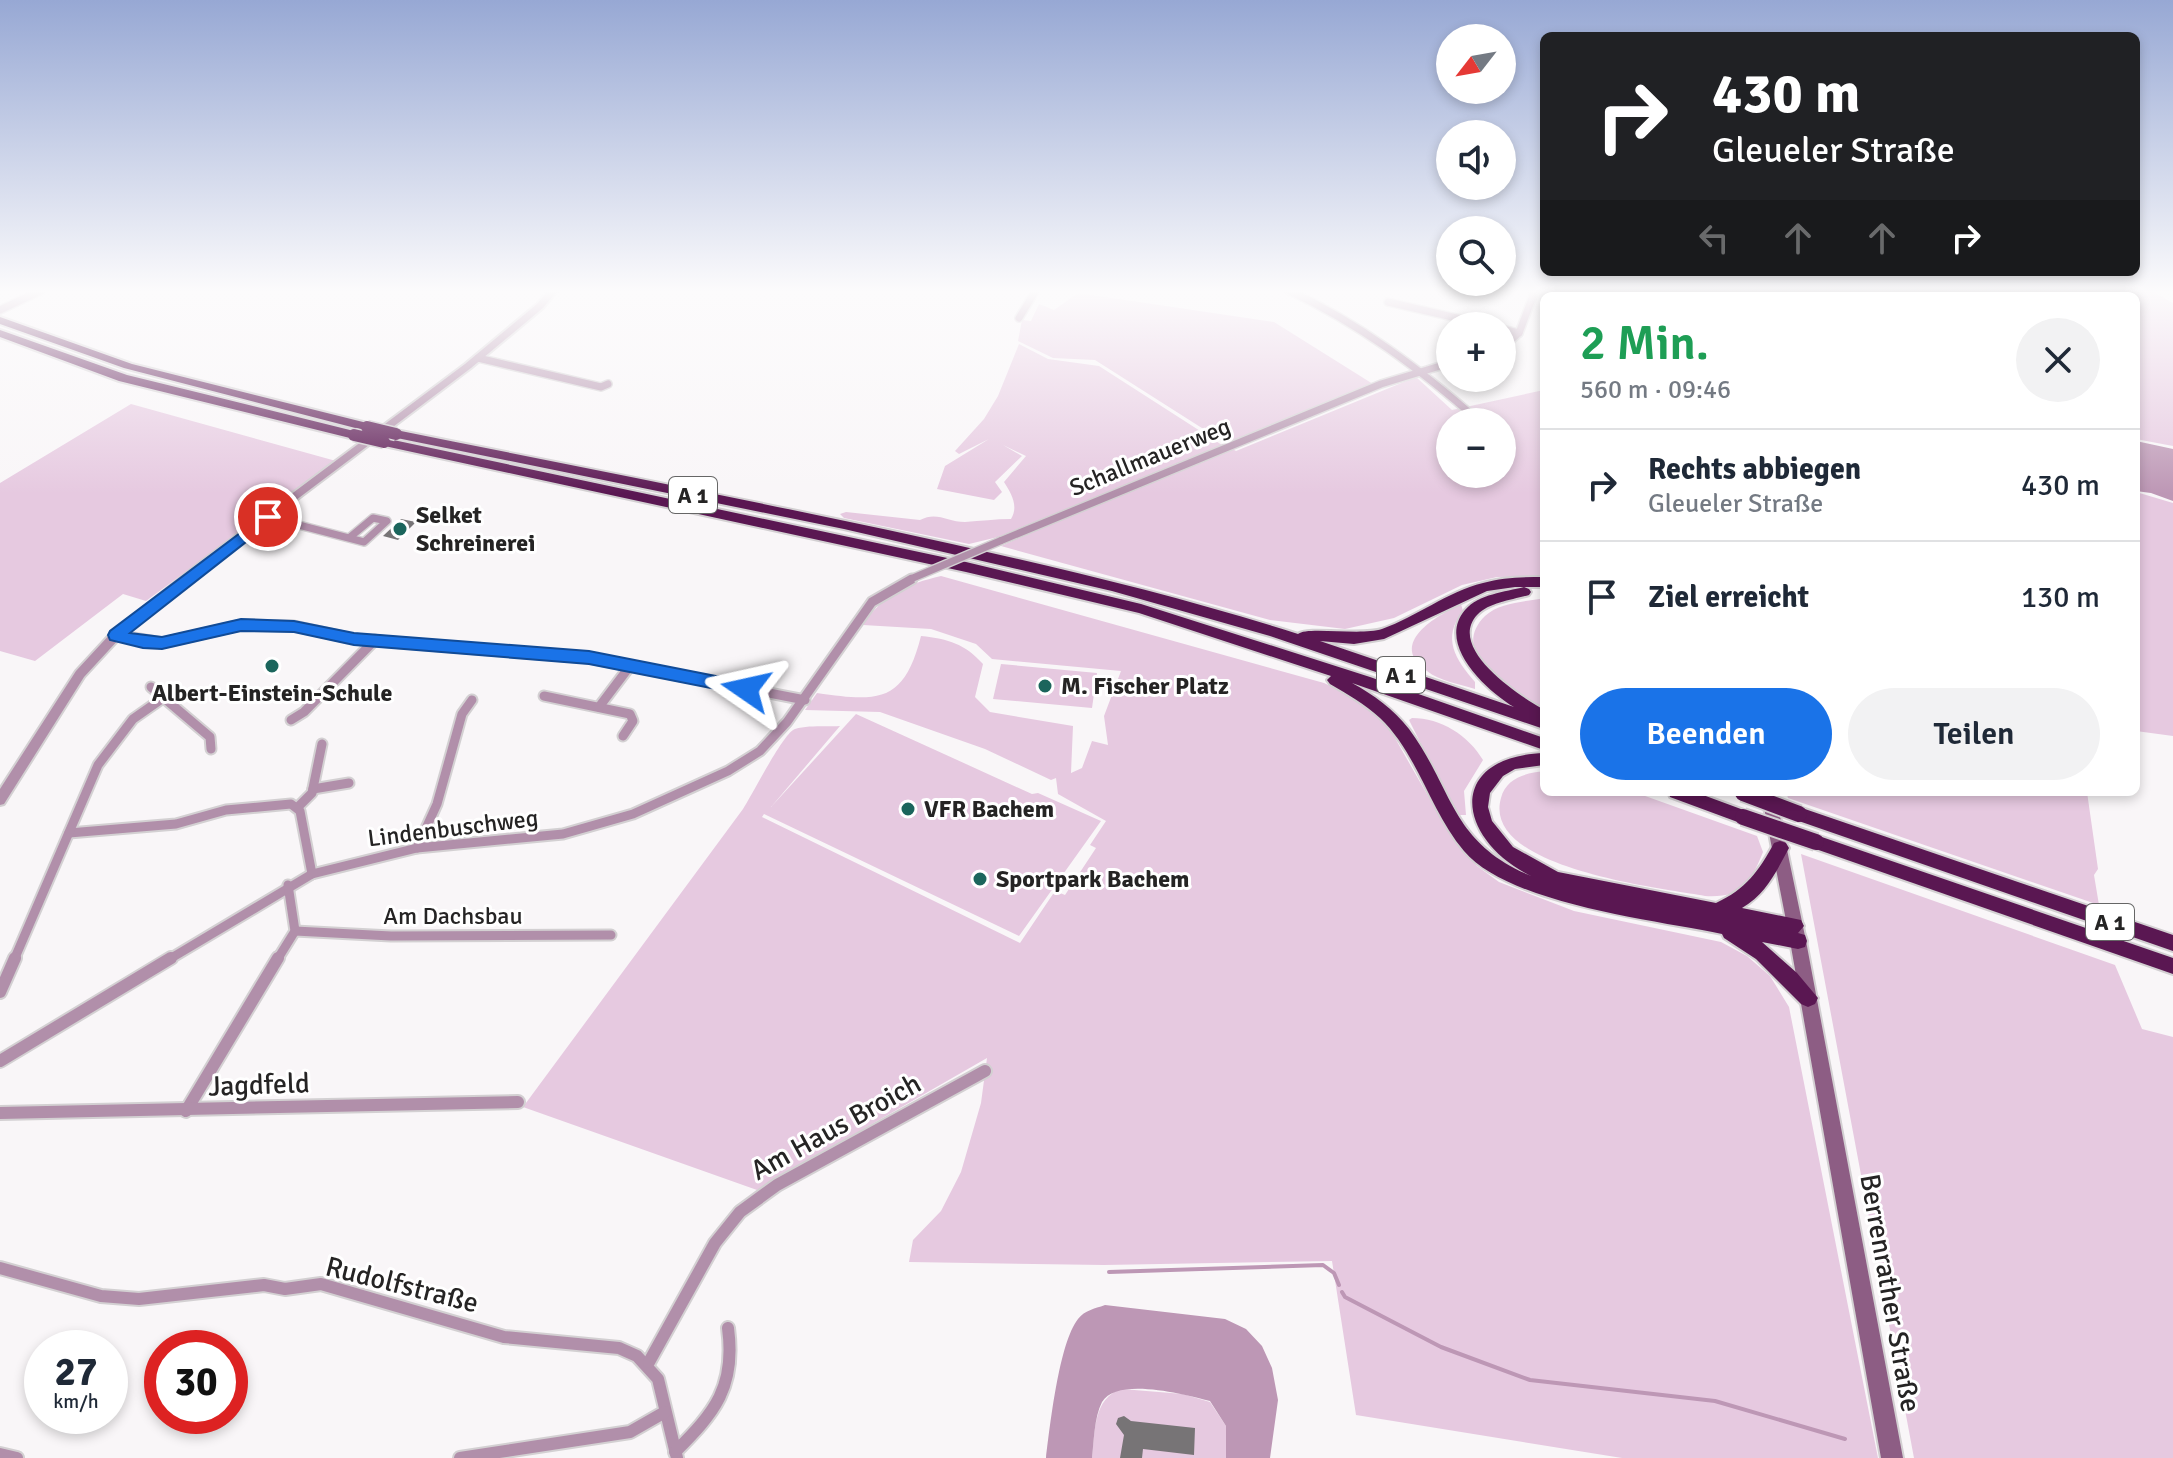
<!DOCTYPE html>
<html lang="de">
<head>
<meta charset="utf-8">
<style>
	:root { --surface:#fff; --page:#f2f2f3; --text:#1f2937; --muted:#747a83; --line:#e0e1e3; --accent:#1a73e8 }
	body { margin:0; font-family:Signika,sans-serif; background:var(--page); color:var(--text); height:100vh; display:flex; flex-direction:column; font-size:30px; white-space:nowrap }
	* { box-sizing:border-box; margin:0 }
	p { font-size:26px; color:var(--muted) }
	.icon { flex:none; width:44px; height:44px; fill:none; stroke:currentColor; stroke-width:2; stroke-linecap:round; stroke-linejoin:round }
	.map { position:relative; flex:1; overflow:hidden }
	.sheet { position:absolute; left:1540px; top:292px; width:600px; height:504px; display:flex; flex-direction:column; background:var(--surface); border-radius:12px; box-shadow:0 4px 12px #0003 }
	.sheet>* { flex:none }
	.hud { position:absolute; left:1540px; top:32px; width:600px; height:244px; border-radius:12px; box-shadow:0 4px 12px #0003; background:#202124; color:#fff; overflow:hidden }
	.needle { width:52px; rotate:239deg }
	.controls { position:absolute; left:1436px; top:24px; display:grid; gap:16px }
	.controls a { display:grid; place-items:center; width:80px; height:80px; border-radius:50%; background:var(--surface); box-shadow:0 4px 12px #0003; font-size:40px }
	.speed { position:absolute; left:24px; top:1330px; display:flex; gap:16px; font-size:40px; font-weight:700; text-align:center }
	.speed>* { display:grid; place-content:center; width:104px; height:104px; border-radius:50%; background:var(--surface); box-shadow:0 4px 12px #0003; line-height:1 }
	.speed small { font-size:20px; font-weight:400 }
	.speed .limit { border:12px solid #d22; background:#fff; color:#111 }
	.pin { position:absolute; display:grid; place-items:center; width:68px; height:68px; color:#fff; margin:-34px; border:4px solid #fff; border-radius:50%; box-shadow:0 2px 8px #0007 }
	.me { position:absolute; width:88px; margin:-44px; rotate:281deg; stroke-linejoin:round; filter:drop-shadow(0 0 6px #0008) }
	.turn { display:flex; align-items:center; gap:28px; height:168px; padding:0 40px; font-size:36px }
	.turn .icon { width:104px; height:104px; stroke-width:2.5 }
	.turn b { display:block; font-size:56px; line-height:68px }
	.lanes { display:flex; align-items:center; height:76px; padding:0 40px; background:#0003; justify-content:center; gap:40px; direction:ltr }
	.lanes .off { opacity:.35 }
	.round { display:grid; place-items:center; flex:none; width:84px; height:84px; border-radius:42px; background:var(--page) }
	.summary { display:flex; align-items:center; justify-content:space-between; height:136px; padding:0 40px }
	h1 { font-size:48px; font-weight:600; line-height:60px; color:#1e9e55 }
	.cta { display:flex; gap:16px; margin-top:auto; padding:16px 40px }
	.cta a { flex:1; height:92px; border-radius:48px; background:var(--accent); color:#fff; font-size:32px; font-weight:600; line-height:92px; text-align:center }
	.cta a+a { background:var(--page); color:var(--text) }
	ul { padding:0; list-style:none }
	li { display:flex; align-items:center; gap:24px; height:112px; padding:0 40px; border-top:2px solid var(--line) }
	li div { flex:1 }
	li b { display:block; font-size:30px }
	li em { font-style:normal }
	.map>svg:first-child { display:block }
</style>
</head>
<body>
<div class="map">
<svg width="2173" height="1458" viewBox="0 0 2173 1458">
	<rect width="100%" height="100%" fill="#f9f6f8"/>
	<g fill="#e6c9e0" fill-rule="evenodd">
		<polygon points="1668,290 2150,290 2173,303 2173,446 2136,439 2136,296 1680,296"/>
		<polygon points="1078,293 1274,322 1373,384 1227,444 1095,360 1053,358 1018,341 1022,320 1031,321 1039,304 1054,310"/>
		<path d="M 1019,344 L 1048,359 L 1099,366 L 1222,445 L 998,537 L 969,544 L 844,518 L 840,514 L 846,512 L 920,520 C 937,511 947,522 965,522 C 981,521 995,519 1011,519 C 1019,506 1011,493 1004,482 L 1026,456 L 1003,445 L 1022,456 L 995,482 L 1002,492 L 994,500 L 937,489 L 945,466 L 989,439 L 959,454 L 955,451 L 984,419 L 998,396 Z"/>
		<path d="M 1416,377 L 1452,410 L 1544,390 L 1544,576 L 1497,577 L 1462,585 L 1394,618 L 1345,629 L 1270,620 L 1001,546 L 1229,447 L 1236,451 ZM 1450,422 L 1502,422 L 1502,474 L 1450,474 Z"/>
		<polygon points="131,404 336,461 146,601 123,594 35,661 0,651 0,483"/>
		<polygon points="2136,492 2173,503 2173,736 2136,731"/>
		<path d="M 941,576 L 1324,683 L 1360,700 L 1391,731 L 1448,831 L 1477,866 L 1499,882 L 1574,911 L 1721,942 L 1747,956 L 1770,976 L 1789,1007 L 1878,1458 L 1622,1458 L 1356,1415 L 1332,1261 L 1104,1265 L 909,1262 L 913,1240 L 941,1211 L 961,1172 L 981,1103 L 987,1058 L 757,1190 L 523,1107 L 743,809 C 752,795 784,732 795,729 C 808,725 826,727 840,726 L 771,807 L 856,714 L 1032,794 L 1038,793 L 1101,821 L 1019,936 L 764,814 L 762,817 L 1020,943 L 1055,891 L 1065,895 L 1096,848 L 1090,845 L 1106,821 L 1058,794 L 1056,778 L 1051,780 L 985,749 L 880,712 L 805,710 L 817,693 C 879,702 904,703 921,636 C 949,639 965,644 983,664 L 975,697 L 990,712 L 1073,726 L 1071,773 L 1082,768 L 1092,741 L 1108,745 L 1104,716 L 1121,671 L 992,659 L 976,644 L 931,629 L 863,625 C 883,594 907,584 941,576 Z"/>
		<path d="M 1544,598 L 1544,709 C 1514,695 1446,654 1485,616 C 1500,602 1525,602 1544,598 Z"/>
		<path d="M 1461,604 L 1463,611 C 1441,638 1456,660 1475,682 L 1475,689 C 1460,684 1439,681 1427,671 C 1387,643 1437,616 1461,604 Z"/>
		<polygon points="1001,664 1097,673 1092,708 993,699"/>
		<path d="M 1412,718 C 1441,718 1468,735 1483,760 L 1464,791 L 1466,815 L 1460,815 L 1448,798 L 1409,720 Z"/>
		<path d="M 1544,771 L 1544,792 L 1634,792 L 1757,836 L 1763,852 C 1750,884 1742,898 1705,896 C 1660,888 1481,868 1501,798 C 1506,778 1526,773 1544,771 Z"/>
		<polygon points="1786,792 2087,792 2098,869 2094,875 2099,905 1788,798"/>
		<polygon points="1801,854 2115,965 2142,1029 2173,1037 2173,1458 1914,1458"/>
		<path d="M 1122,1389 L 1183,1394 L 1210,1402 L 1226,1426 L 1226,1458 L 1092,1458 C 1095,1433 1093,1397 1122,1389 Z"/>
	</g>
	<g fill="#bd97b5">
		<polygon points="2136,441 2173,449 2173,501 2151,493 2136,491"/>
		<path d="M 1105,1305 L 1225,1319 L 1246,1329 L 1262,1346 L 1272,1368 L 1278,1400 L 1270,1458 L 1226,1458 L 1226,1426 L 1210,1401 C 1187,1395 1117,1376 1102,1402 C 1094,1418 1094,1441 1092,1458 L 1046,1458 C 1050,1426 1059,1343 1078,1319 C 1085,1310 1094,1309 1105,1305 Z"/>
	</g>
	<g fill="none" stroke-linecap="round" stroke-linejoin="round">
		<g stroke="#bd97b5" stroke-width="4">
			<polyline points="1109,1272 1323,1265 1334,1273 1339,1285"/>
			<polyline points="1342,1292 1345,1297 1441,1347 1530,1380 1715,1401 1845,1439"/>
		</g>
	</g>
	<g fill="#777476">
		<polygon points="401,519 416,522 398,540 383,536"/>
		<polygon points="1124,1416 1131,1421 1195,1428 1194,1455 1143,1449 1142,1458 1120,1458 1124,1435 1116,1424 1118,1418"/>
	</g>
	<g fill="none" stroke-linecap="round" stroke-linejoin="round">
		<g stroke="#d3d0d2" stroke-width="10">
			<g id="minor-far2">
				<path d="M 1288,290 C 1360,324 1420,369 1479,421"/>
				<polyline points="1388,302 1491,326"/>
				<polyline points="0,310 42,290"/>
				<polyline points="1019,318 1036,290"/>
				<polyline points="1502,329 1519,333"/>
				<polyline points="1502,348 1519,333 1533,296 1532,290"/>
				<polyline points="478,358 601,387 608,384"/>
				<polyline points="268,517 364,542 387,521 373,518 349,538"/>
				<polyline points="1000,541 1381,384 1450,363"/>
				<polyline points="909,581 913,578"/>
			</g>
		</g>
		<g stroke="#d3d0d2" stroke-width="13">
			<g id="minor-far1">
				<polyline points="116,635 162,643 241,625 294,626 354,639 589,658 805,700"/>
				<polyline points="151,687 210,737 211,749"/>
				<polyline points="544,696 630,714 633,721 623,736"/>
				<polyline points="599,707 630,666"/>
				<polyline points="291,720 304,712 375,640"/>
				<polyline points="313,789 349,783"/>
				<polyline points="298,807 312,793 322,744"/>
				<polyline points="69,833 176,824 226,810 291,804 300,811 312,874"/>
				<polyline points="417,848 437,804 462,714 472,700"/>
				<polyline points="295,931 391,936 611,935"/>
				<polyline points="14,960 98,765 133,719 163,698"/>
				<polyline points="168,960 312,874 417,848 563,834 633,814 728,771 760,751 787,722 872,602 912,579"/>
				<polyline points="277,960 295,931 288,885"/>
			</g>
		</g>
		<g stroke="#d3d0d2" stroke-width="16">
			<g id="minor">
				<polyline points="0,992 15,958"/>
				<polyline points="0,1061 171,958"/>
				<polyline points="186,1111 278,958"/>
				<polyline points="0,1113 518,1102"/>
				<polyline points="0,1268 101,1296 139,1299 264,1285 285,1289 321,1284 504,1337 619,1348 637,1356 658,1379 677,1458"/>
				<polyline points="649,1362 715,1243 740,1212 777,1185 985,1071"/>
				<path d="M 675,1452 C 715,1412 736,1387 728,1328"/>
				<polyline points="0,1454 17,1458"/>
				<polyline points="460,1458 630,1432 665,1412"/>
			</g>
		</g>
		<g stroke="#d3d0d2" stroke-width="4">
			<polygon id="tertiary" points="549,290 558,290 543,308 471,368 206,568 120,638 84,677 4,804 0,805 0,789 76,671 112,632 198,564 465,364 537,304"/>
		</g>
		<g stroke="#d3d0d2" stroke-width="4">
			<g id="secondary">
				<polygon points="1601,290 1611,290 1606,296 1596,296"/>
				<polygon points="1761,792 1775,792 1806,941 1903,1458 1881,1458 1790,941"/>
			</g>
		</g>
		<g stroke="#d3d0d2" stroke-width="4">
			<g id="motorway">
				<polygon points="0,317 132,364 371,424 373,427 367,431 124,368 0,324"/>
				<polygon points="0,330 127,375 358,432 360,435 354,439 119,381 0,337"/>
				<path d="M 396,430 C 560,463 724,495 888,530 C 1026,560 1164,591 1298,634 C 1307,626 1361,636 1382,629 C 1416,617 1447,592 1483,583 C 1503,577 1523,577 1544,577 L 1544,587 L 1515,587 L 1487,591 L 1384,639 L 1354,644 L 1320,641 L 1514,707 C 1486,690 1436,644 1465,610 C 1479,594 1505,592 1524,587 L 1529,589 L 1531,592 L 1529,595 C 1512,600 1490,602 1477,615 C 1447,648 1518,695 1541,708 L 1544,729 L 1270,636 L 1112,591 L 844,529 L 392,437 L 390,434 Z"/>
				<path d="M 384,438 L 966,562 L 1141,604 L 1370,677 L 1544,738 L 1544,750 L 1352,683 C 1374,695 1393,709 1409,729 C 1454,790 1450,842 1531,876 C 1456,839 1445,757 1544,753 L 1544,765 L 1515,769 L 1503,776 L 1490,793 L 1488,807 L 1492,821 L 1513,847 L 1558,872 L 1716,903 C 1746,889 1759,871 1774,843 L 1780,841 L 1786,843 L 1789,848 C 1776,872 1766,894 1742,908 L 1801,920 L 1804,926 L 1798,933 L 1805,935 L 1807,941 L 1805,947 L 1798,949 L 1762,942 L 1797,973 L 1818,998 L 1815,1004 L 1808,1007 L 1801,1004 L 1756,959 L 1724,938 L 1722,934 C 1654,920 1509,904 1464,851 C 1430,811 1418,754 1380,718 C 1365,704 1347,694 1330,684 L 1327,680 L 1331,676 L 1139,613 L 966,572 L 380,445 L 380,439 Z"/>
				<polygon points="1668,792 1695,792 1749,812 1752,817 1749,822 1743,824 1670,797"/>
				<polygon points="1799,807 2173,935 2173,951 1793,819 1791,814 1793,809"/>
				<polygon points="1816,835 2173,958 2173,974 1810,847 1807,842 1810,837"/>
			</g>
		</g>
		<use href="#minor-far2" stroke="#b18faa" stroke-width="7"/>
		<use href="#minor-far1" stroke="#b18faa" stroke-width="9"/>
		<use href="#minor" stroke="#b18faa" stroke-width="12"/>
		<use href="#tertiary" fill="#b18faa" fill-rule="evenodd"/>
		<use href="#secondary" fill="#8d5d84" fill-rule="evenodd"/>
		<use href="#motorway" fill="#5a1752" fill-rule="evenodd"/>
		<g stroke="#d3d0d2" stroke-width="10" stroke-linecap="butt">
			<polyline id="minor-bridge" points="913,578 1000,541"/>
		</g>
		<g stroke="#d3d0d2" stroke-width="15" stroke-linecap="butt">
			<g id="motorway-bridge-far1">
				<polyline points="367,427 396,434"/>
				<polyline points="354,435 384,442"/>
			</g>
		</g>
		<g stroke="#d3d0d2" stroke-width="20" stroke-linecap="butt">
			<g id="motorway-bridge">
				<polyline points="1743,793 1799,814"/>
				<polyline points="1743,817 1816,842"/>
			</g>
		</g>
		<use href="#minor-bridge" stroke="#b18faa" stroke-width="7"/>
		<use href="#motorway-bridge-far1" stroke="#5a1752" stroke-width="12"/>
		<use href="#motorway-bridge" stroke="#5a1752" stroke-width="16"/>
	</g>
	<linearGradient id="sky" x2="0" y2="1"><stop stop-color="#97a8d4"/><stop offset="0.59" stop-color="#fcfbfc"/><stop offset="1" stop-color="#fcfbfc" stop-opacity="0"/></linearGradient>
	<rect width="2173" height="494" fill="url(#sky)"/>
	<polygon fill="#1a73e8" stroke="#114b97" stroke-width="2" points="268,512 276,517 274,520 130,633 162,637 241,619 294,621 354,633 589,651 746,682 755,689 746,695 589,664 354,645 294,632 241,631 162,649 143,648 110,640 108,635 110,631"/>
	<g fill="#1b655c" stroke="#fff" stroke-width="3">
		<circle cx="400" cy="529" r="8"/>
		<circle cx="272" cy="666" r="8"/>
		<circle cx="1045" cy="686" r="8"/>
		<circle cx="908" cy="809" r="8"/>
		<circle cx="980" cy="879" r="8"/>
	</g>
	<g text-anchor="middle" dominant-baseline="central" stroke-width="6" stroke-linejoin="round" paint-order="stroke">
		<g fill="#fff" stroke="#666" stroke-width="2">
			<rect x="669" y="477" width="48" height="36" rx="6"/>
			<rect x="1377" y="657" width="48" height="36" rx="6"/>
			<rect x="2086" y="904" width="48" height="36" rx="6"/>
		</g>
		<g font-size="22" font-weight="bold" fill="#252424">
			<text x="693" y="495">A 1</text>
			<text x="1401" y="675">A 1</text>
			<text x="2110" y="922">A 1</text>
		</g>
		<g font-size="24" fill="#252424" stroke="#fff">
			<text transform="translate(1150 457) rotate(-22)">Schallmauerweg</text>
			<text transform="translate(453 828) rotate(-7)">Lindenbuschweg</text>
			<text x="453" y="916">Am Dachsbau</text>
		</g>
		<g font-size="24" font-weight="bold" fill="#252424" stroke="#fff" text-anchor="start">
			<text x="416" y="515">Selket<tspan x="416" dy="28">Schreinerei</tspan></text>
			<text x="1061" y="686">M. Fischer Platz</text>
			<text x="272" y="693" text-anchor="middle">Albert-Einstein-Schule</text>
			<text x="924" y="809">VFR Bachem</text>
			<text x="996" y="879">Sportpark Bachem</text>
		</g>
		<g font-size="28" fill="#252424" stroke="#fff">
			<text transform="translate(259 1085) rotate(-2)">Jagdfeld</text>
			<text transform="translate(836 1127) rotate(-29)">Am Haus Broich</text>
			<text transform="translate(402 1285) rotate(14)">Rudolfstraße</text>
			<text transform="translate(1890 1293) rotate(80)">Berrenrather Straße</text>
		</g>
	</g>
</svg>
<div class="controls">
<a><svg class="needle" viewBox="-14 -14 28 28"><path d="M0-13l5 13h-10z" fill="#e53935"/><path d="M0 13l5-13h-10z" fill="#747a83"/></svg></a>
<a><svg class="icon" aria-label="sound" viewBox="0 0 24 24"><path d="M4 9h4l5-4v14l-5-4H4zM17 9q2 3 0 6"/></svg></a>
<a><svg class="icon" aria-label="search" viewBox="0 0 24 24"><circle cx="10" cy="10" r="6"/><path d="M15 15l6 6"/></svg></a>
<a>+</a>
<a>−</a>
</div>
<div class="speed"><div>27<small>km/h</small></div><div class="limit">30</div></div>
<div class="pin" style="left:268px;top:517px;background:#d93025"><svg class="icon" aria-label="arrive" viewBox="0 0 24 24"><path d="M6 21V4h12l-3 4 3 4H6"/></svg></div>
<svg class="me" style="left:746px;top:689px" viewBox="-20 -20 40 40"><path d="M0-17L14 15 0 8-14 15z" fill="#1a73e8" stroke="#fff" stroke-width="4"/></svg>
<div class="hud">
<div class="turn"><svg class="icon" aria-label="right" viewBox="0 0 24 24"><path d="M7 20v-9h11M14 6l5 5-5 5"/></svg><div><b>430 m</b>Gleueler Straße</div></div>
<div class="lanes"><svg class="icon off" aria-label="left" viewBox="0 0 24 24"><path d="M17 20v-9H6M10 6l-5 5 5 5"/></svg><svg class="icon off" aria-label="ahead" viewBox="0 0 24 24"><path d="M12 20V5M6 11l6-6 6 6"/></svg><svg class="icon off" aria-label="ahead" viewBox="0 0 24 24"><path d="M12 20V5M6 11l6-6 6 6"/></svg><svg class="icon" aria-label="right" viewBox="0 0 24 24"><path d="M7 20v-9h11M14 6l5 5-5 5"/></svg></div>
</div>
<section class="sheet">
<div class="summary"><div><h1>2 Min.</h1><p>560 m · 09:46</p></div><a class="round"><svg class="icon" aria-label="close" viewBox="0 0 24 24"><path d="M6 6l12 12M18 6L6 18"/></svg></a></div>
<ul>
<li><svg class="icon" aria-label="right" viewBox="0 0 24 24"><path d="M7 20v-9h11M14 6l5 5-5 5"/></svg><div><b>Rechts abbiegen</b><p>Gleueler Straße</p></div><em>430 m</em></li>
<li><svg class="icon" aria-label="arrive" viewBox="0 0 24 24"><path d="M6 21V4h12l-3 4 3 4H6"/></svg><div><b>Ziel erreicht</b></div><em>130 m</em></li>
</ul>
<div class="cta"><a>Beenden</a><a>Teilen</a></div>
</section>
</div>
</body>
</html>
